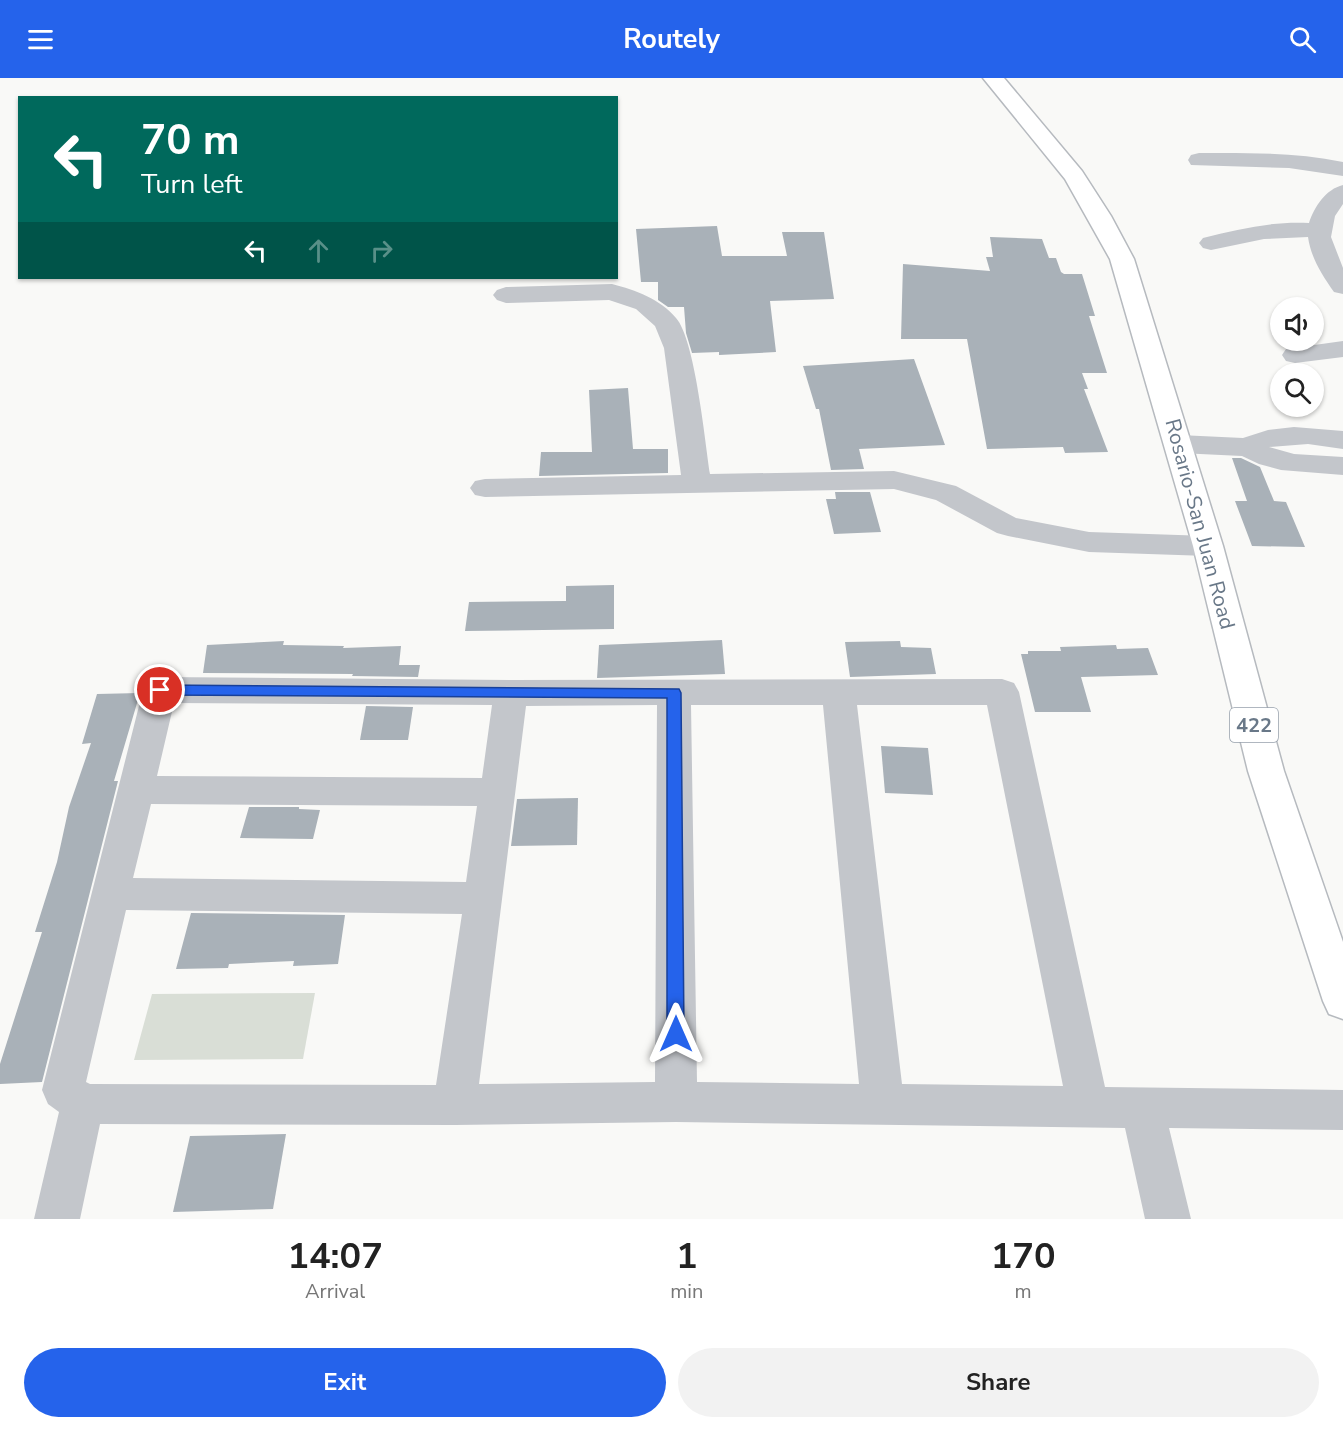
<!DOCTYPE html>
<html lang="en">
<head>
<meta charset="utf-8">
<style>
	:root { --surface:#fff; --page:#f2f2f2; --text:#222; --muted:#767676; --accent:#2563eb }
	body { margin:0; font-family:"Nunito Sans",sans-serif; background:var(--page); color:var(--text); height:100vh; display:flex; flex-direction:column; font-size:22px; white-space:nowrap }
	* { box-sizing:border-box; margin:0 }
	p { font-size:20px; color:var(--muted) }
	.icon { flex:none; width:33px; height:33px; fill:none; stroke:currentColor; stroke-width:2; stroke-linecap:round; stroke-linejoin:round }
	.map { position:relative; height:1141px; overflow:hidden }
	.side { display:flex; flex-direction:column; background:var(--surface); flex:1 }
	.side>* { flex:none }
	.hud { position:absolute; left:18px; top:18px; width:600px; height:183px; border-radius:0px; box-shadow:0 2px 4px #0004; background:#00695c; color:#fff; overflow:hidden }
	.buttons { position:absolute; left:1270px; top:219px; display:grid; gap:12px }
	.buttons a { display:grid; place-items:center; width:54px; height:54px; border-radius:50%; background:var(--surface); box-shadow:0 2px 4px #0004; font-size:30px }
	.pin { position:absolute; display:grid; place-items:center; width:51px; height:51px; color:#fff; margin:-26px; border:3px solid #fff; border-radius:50%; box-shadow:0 2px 6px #0007 }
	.me { position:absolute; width:66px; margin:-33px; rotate:0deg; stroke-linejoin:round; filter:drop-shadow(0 0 4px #0008) }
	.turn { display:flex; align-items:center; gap:21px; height:126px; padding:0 24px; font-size:27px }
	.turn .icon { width:78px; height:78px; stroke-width:2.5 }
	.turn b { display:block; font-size:42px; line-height:51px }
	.lanes { display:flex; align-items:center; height:57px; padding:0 24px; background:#0003; justify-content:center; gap:30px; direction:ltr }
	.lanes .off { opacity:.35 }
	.eta { display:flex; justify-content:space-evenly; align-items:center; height:102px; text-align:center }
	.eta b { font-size:36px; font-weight:700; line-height:42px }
	.button { display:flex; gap:12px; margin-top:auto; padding:12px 24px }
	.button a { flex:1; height:69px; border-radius:36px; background:var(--accent); color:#fff; font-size:24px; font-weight:700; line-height:69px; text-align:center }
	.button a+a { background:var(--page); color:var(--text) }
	header { display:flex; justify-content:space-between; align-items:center; height:78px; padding:0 24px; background:var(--accent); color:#fff; font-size:27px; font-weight:700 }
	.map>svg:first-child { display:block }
</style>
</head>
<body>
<header><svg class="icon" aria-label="menu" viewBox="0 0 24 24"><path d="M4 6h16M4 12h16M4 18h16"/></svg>Routely<svg class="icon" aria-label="search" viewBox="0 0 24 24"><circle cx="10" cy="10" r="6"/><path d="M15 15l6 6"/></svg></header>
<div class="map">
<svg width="1343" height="1141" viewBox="0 0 1343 1141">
	<rect width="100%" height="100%" fill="#f9f9f7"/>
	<polygon fill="#d9ded6" points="315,915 303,981 134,982 152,916"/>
	<g fill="#a9b1b8">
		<polygon points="717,148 722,178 787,178 782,154 824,154 834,221 770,223 776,274 719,277 719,274 692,275 686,255 684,229 668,229 658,222 658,204 641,204 636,151"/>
		<polygon points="990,159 1042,161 1049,180 1056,180 1061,194 1064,196 1082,196 1095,238 1089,238 1107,295 1082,295 1088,311 1084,311 1108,374 1065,375 1063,369 987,371 967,261 901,261 903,186 990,193 986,179 993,179"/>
		<polygon points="914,281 945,367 859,371 864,391 831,392 819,331 816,331 803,288"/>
		<polygon points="628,310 633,371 668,371 668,395 539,398 541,374 592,374 589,312"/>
		<polygon points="1232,380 1241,380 1260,389 1274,423 1286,424 1305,469 1252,468 1235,423 1247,423"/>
		<polygon points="835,414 870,414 881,454 834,456 826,421 836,421"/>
		<polygon points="614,507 614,551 465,553 469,524 566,523 566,508"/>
		<polygon points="722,562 725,596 597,600 599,567"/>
		<polygon points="284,563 283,567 344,568 343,570 401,568 399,587 420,587 418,599 352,598 353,596 203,595 207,567"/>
		<polygon points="900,563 901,569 931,570 936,596 850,599 845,564"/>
		<polygon points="1116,567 1117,571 1148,570 1158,597 1081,599 1091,634 1035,634 1021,576 1028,576 1028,573 1061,573 1060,569"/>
		<polygon points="140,615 114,703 118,703 42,1004 0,1006 0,986 42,854 35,854 57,784 69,729 91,665 82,666 97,616"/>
		<polygon points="366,628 413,629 408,662 360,662"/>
		<polygon points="881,668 928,670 933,717 885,715"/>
		<polygon points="578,720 577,767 511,768 517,721"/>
		<polygon points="249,729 299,729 299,731 320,732 313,761 240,760"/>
		<polygon points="191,835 345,837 338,886 293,888 294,883 229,886 228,890 176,891"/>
		<polygon points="286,1056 273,1131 173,1134 190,1058"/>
	</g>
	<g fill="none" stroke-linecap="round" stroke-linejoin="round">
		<g stroke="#b6babf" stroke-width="3">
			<polygon id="primary" points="983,0 1004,0 1082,93 1111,138 1134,181 1223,468 1284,693 1343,864 1343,941 1329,936 1323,923 1248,693 1193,468 1110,181 1065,101"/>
		</g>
		<g fill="#c3c6cb" fill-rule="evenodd">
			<path d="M 1199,75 C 1248,75 1295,74 1343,84 L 1343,98 L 1289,90 L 1191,87 L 1188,82 L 1191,77 Z"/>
			<path d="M 1343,107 L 1343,126 L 1335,138 L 1331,159 L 1343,190 L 1343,216 L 1334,214 C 1322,197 1311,180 1308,159 L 1264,161 L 1211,172 L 1203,170 L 1199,165 L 1203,160 C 1238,151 1273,143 1309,145 C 1314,129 1326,111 1343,107 Z"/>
			<path d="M 612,206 C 636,212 660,221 676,240 C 695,261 705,364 710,396 L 894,393 L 956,408 L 1016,440 L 1089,454 L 1208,458 L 1219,461 L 1223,468 L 1219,475 L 1208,478 L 1089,474 L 1008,458 L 997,455 L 936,422 L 894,411 L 485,419 L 475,417 L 470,410 L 475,403 L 485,401 L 681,397 L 664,270 L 655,248 L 636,231 L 609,222 L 506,225 L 497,222 L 493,217 L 497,212 L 506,209 Z"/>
			<polygon points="1343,263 1343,279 1295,285 1286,283 1282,277 1286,271"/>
			<polygon points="1294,349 1343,353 1343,371 1308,366 1269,369 1294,376 1343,379 1343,397 1281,392 1259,386 1242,378 1179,375 1169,372 1165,366 1169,360 1179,357 1243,360 1268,352"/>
			<path d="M 160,599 L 511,602 L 1002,601 L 1014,605 L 1019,614 L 1105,1009 L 1343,1012 L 1343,1052 L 1169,1050 L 1191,1141 L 1145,1141 L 1125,1050 L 676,1044 L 455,1047 L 100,1046 L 80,1141 L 34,1141 L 59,1034 L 48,1026 L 42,1012 L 143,612 L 148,603 ZM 174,625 L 492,627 L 482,700 L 157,698 ZM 657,627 L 655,1004 L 479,1006 L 526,628 ZM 691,627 L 823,627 L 859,1006 L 697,1004 ZM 857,627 L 987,627 L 1063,1008 L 902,1006 ZM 151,726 L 477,728 L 466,804 L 133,800 ZM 126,832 L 462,836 L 436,1007 L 90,1006 L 86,1004 Z"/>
		</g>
		<use href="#primary" fill="#fff" fill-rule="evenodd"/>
	</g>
	<polygon fill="#2563eb" stroke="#184099" stroke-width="1.5" points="160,607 679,611 681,615 684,956 682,961 676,963 670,961 667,956 667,620 160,617 153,612"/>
	<g text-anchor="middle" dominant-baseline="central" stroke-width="6" stroke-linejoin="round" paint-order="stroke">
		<rect fill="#fff" stroke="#96a0ac" stroke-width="1.5" x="1230" y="630" width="48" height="34" rx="4.5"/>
		<g font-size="20" font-weight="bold" fill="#697888">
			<text x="1254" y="647">422</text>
		</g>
		<g font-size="21" fill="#697888" stroke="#fff">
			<text transform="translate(1200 446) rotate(75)">Rosario-San Juan Road</text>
		</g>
	</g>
</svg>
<div class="buttons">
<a><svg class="icon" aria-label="sound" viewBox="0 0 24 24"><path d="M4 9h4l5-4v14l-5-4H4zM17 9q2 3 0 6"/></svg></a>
<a><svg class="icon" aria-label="search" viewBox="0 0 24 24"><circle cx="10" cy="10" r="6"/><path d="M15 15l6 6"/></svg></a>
</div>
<div class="pin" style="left:160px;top:612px;background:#d93025"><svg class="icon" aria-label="arrive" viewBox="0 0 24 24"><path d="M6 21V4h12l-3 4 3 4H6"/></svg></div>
<svg class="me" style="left:676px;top:956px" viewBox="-20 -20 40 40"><path d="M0-17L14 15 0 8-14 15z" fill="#2563eb" stroke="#fff" stroke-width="4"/></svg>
<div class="hud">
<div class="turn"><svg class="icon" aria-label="left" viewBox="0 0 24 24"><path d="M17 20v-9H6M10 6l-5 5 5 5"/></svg><div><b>70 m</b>Turn left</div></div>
<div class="lanes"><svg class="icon" aria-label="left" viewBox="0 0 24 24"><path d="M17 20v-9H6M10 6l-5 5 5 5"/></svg><svg class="icon off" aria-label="ahead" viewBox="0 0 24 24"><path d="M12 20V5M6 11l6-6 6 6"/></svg><svg class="icon off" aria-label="right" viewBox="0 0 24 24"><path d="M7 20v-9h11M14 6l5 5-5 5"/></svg></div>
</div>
</div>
<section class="side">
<div class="eta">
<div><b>14:07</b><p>Arrival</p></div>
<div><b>1</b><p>min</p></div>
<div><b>170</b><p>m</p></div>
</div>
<div class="button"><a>Exit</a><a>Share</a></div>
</section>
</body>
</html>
